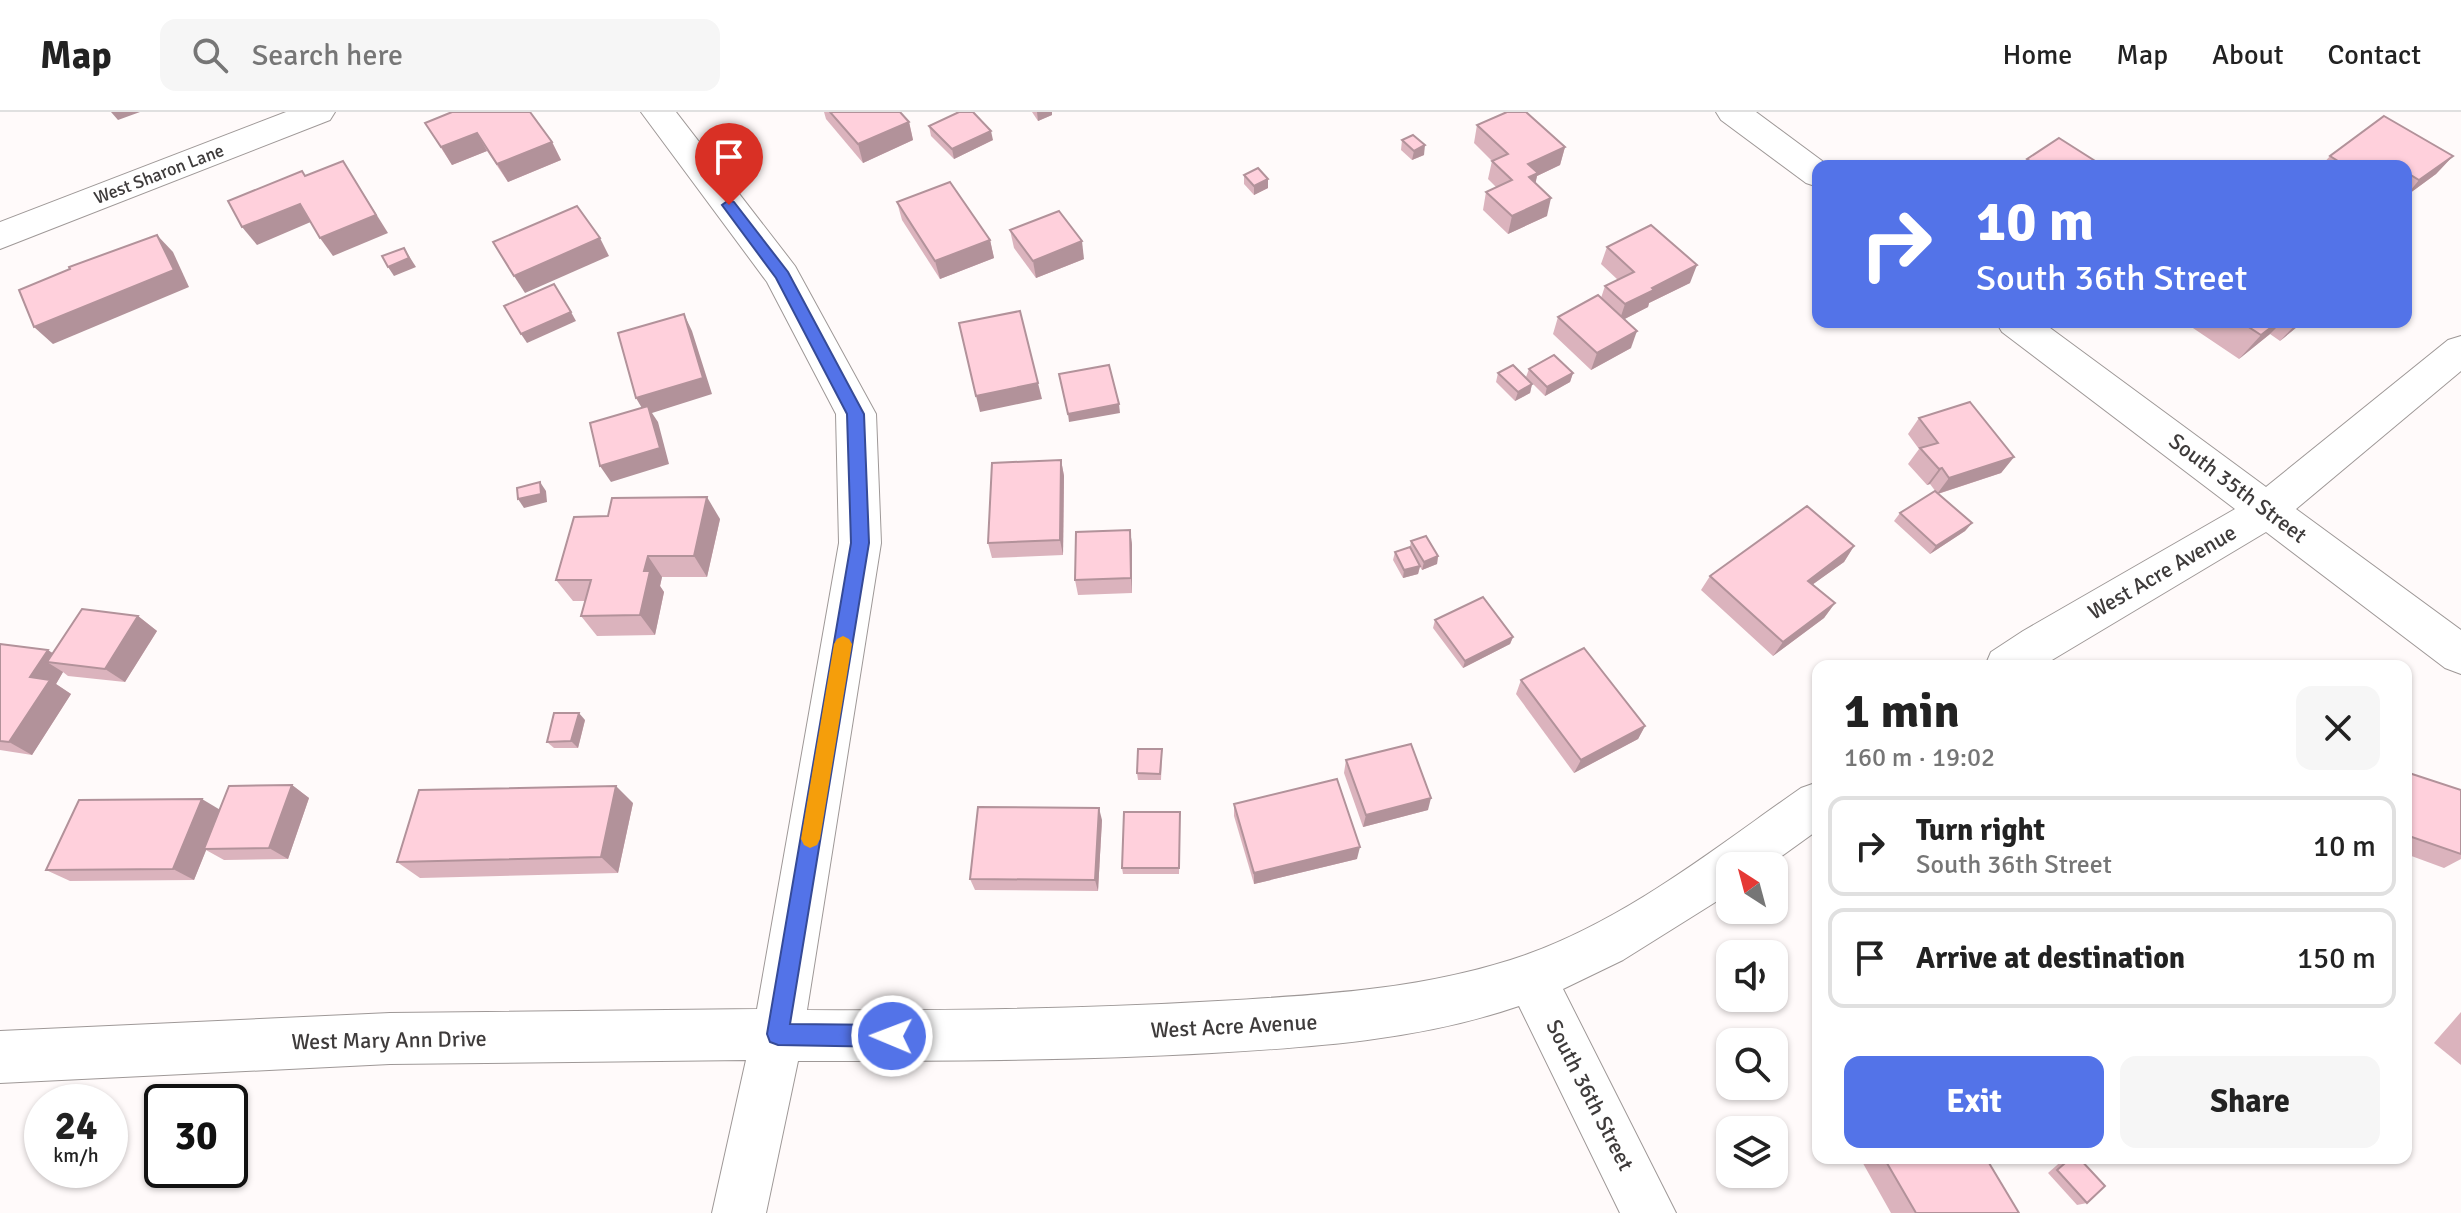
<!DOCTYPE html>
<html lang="en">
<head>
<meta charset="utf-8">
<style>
	:root { --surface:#fff; --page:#f6f6f6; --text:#222; --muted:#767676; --line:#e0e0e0; --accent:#5373e8 }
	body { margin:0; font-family:Signika,sans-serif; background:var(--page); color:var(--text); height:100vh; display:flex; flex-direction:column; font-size:30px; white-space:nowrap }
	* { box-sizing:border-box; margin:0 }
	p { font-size:26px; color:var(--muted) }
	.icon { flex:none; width:44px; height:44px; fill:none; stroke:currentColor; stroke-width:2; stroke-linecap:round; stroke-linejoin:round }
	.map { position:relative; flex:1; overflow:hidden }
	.details { position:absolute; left:1812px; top:548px; width:600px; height:504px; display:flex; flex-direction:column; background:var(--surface); border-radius:16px; box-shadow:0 2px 6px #0004 }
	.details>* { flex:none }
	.guide { position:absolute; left:1812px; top:48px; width:600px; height:168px; border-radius:16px; box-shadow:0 2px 6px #0004; background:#5373e8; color:#fff; overflow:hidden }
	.needle { width:52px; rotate:324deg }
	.tools { position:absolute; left:1716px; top:740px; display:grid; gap:16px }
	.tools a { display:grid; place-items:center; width:72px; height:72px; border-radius:16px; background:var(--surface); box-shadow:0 2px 6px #0004; font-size:40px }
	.speed { position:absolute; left:24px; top:972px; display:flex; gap:16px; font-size:40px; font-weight:700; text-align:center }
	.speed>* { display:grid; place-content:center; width:104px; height:104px; border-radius:50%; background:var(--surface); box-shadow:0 2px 6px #0004; line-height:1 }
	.speed small { font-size:20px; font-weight:400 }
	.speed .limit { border:4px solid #111; border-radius:12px; background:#fff; color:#111 }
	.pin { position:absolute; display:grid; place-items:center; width:68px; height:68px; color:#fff; margin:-82px -34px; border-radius:50% 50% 50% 0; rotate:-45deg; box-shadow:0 0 8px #0007 }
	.pin .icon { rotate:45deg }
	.me { position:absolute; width:88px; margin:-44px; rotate:271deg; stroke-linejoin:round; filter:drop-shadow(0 0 6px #0008) }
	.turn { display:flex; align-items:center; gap:28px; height:168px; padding:0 32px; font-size:36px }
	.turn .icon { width:104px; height:104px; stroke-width:2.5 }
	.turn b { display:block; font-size:56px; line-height:68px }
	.round { display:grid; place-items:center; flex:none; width:84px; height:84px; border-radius:16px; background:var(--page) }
	.headline { display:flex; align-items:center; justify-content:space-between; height:136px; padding:0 32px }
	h1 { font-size:48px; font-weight:800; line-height:60px }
	.button { display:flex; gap:16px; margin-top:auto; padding:16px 32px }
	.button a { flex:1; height:92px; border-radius:16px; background:var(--accent); color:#fff; font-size:32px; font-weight:800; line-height:92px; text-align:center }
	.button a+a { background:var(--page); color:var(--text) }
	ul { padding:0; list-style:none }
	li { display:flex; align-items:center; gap:24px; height:100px; margin:0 16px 12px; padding:0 16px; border:4px solid var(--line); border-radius:16px }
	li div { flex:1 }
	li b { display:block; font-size:30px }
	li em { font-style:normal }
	header { display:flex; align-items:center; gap:48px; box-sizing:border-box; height:112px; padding:0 40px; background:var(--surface); border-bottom:2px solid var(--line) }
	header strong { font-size:38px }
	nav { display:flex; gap:44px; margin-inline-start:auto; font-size:28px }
	.search { width:560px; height:72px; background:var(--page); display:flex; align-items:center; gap:20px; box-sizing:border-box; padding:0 28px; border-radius:16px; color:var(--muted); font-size:30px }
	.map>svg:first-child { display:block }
</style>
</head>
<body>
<header>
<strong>Map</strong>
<div class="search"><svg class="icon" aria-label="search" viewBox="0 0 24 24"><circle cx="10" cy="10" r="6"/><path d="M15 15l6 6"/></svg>Search here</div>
<nav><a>Home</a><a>Map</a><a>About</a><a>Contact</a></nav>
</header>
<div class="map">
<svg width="2461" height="1101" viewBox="0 0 2461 1101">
	<rect width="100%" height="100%" fill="#fffafa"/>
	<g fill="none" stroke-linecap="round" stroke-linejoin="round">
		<g stroke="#9e9897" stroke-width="2">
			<g id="minor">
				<polygon points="286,0 335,0 330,8 0,137 0,110"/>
				<path d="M 641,0 L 676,0 L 795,154 L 876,302 L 881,431 L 807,898 C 945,899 1081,897 1218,889 C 1323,883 1429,877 1528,842 C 1628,806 1715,736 1801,676 L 1818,670 L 1818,718 L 1768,754 L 1730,754 L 1730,781 L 1623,848 L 1563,877 L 1676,1101 L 1620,1101 L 1519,894 C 1420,928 1316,935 1212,941 C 1074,949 937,949 798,949 L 766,1101 L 712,1101 L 746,948 L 390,952 L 0,971 L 0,919 L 390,901 L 757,897 L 839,431 L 836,302 L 767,170 Z"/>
				<polygon points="1716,0 1756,0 1829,54 1818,54 1818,75 1806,71 1721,8"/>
				<polygon points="1996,210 2042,210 2266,375 2448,228 2461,224 2461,259 2296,397 2461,518 2461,562 2445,556 2266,420 2042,554 1985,554 1991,540 2023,519 2235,397 2002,220"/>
			</g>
		</g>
		<use href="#minor" fill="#fff" fill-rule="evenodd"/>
	</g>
	<g fill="#dbb3bd">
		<polygon points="824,0 900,0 909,10 913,28 863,51 826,7"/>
		<polygon points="1032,0 1052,0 1052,3 1038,9"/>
		<polygon points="2384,4 2453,44 2436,62 2406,84 2406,54 2321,54 2330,44"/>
		<polygon points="538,9 537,10 552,30 561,48 508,70 487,39 452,53 425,11"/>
		<polygon points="1477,13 1565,35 1560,53 1537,64 1535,71 1547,104 1508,122 1483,98 1486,80 1496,75 1488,67 1492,49 1474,31"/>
		<polygon points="929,14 993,28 954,47 931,24"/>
		<polygon points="1402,28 1424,43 1412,48 1401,38"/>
		<polygon points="2027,47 2103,54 2022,54"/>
		<polygon points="1244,63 1268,67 1268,76 1254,83 1244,72"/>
		<polygon points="897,90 990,128 994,146 940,167 902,108"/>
		<polygon points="1010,118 1084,147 1036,166 1014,136"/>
		<polygon points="1607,135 1690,171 1649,191 1648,195 1624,207 1631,236 1591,258 1553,222 1558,205 1601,186 1605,174 1618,168 1601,152"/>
		<polygon points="2184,210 2303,210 2280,229 2270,222 2239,247"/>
		<polygon points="1529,257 1573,261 1570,270 1545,284 1526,265"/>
		<polygon points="1498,261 1532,272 1530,281 1515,289 1496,270"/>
		<polygon points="1919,306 2014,345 2001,361 1938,382 1972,411 1965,419 1930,442 1894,409 1900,401 1936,380 1930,372 1927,373 1908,352 1919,337 1908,322"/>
		<polygon points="1061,348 1064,364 1063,443 992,446 988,431"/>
		<polygon points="720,407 707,465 662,465 660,474 664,480 655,523 597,524 581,504 585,489 573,489 556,468"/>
		<polygon points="1130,418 1132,433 1132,481 1078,483 1075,468"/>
		<polygon points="1411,429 1438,444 1437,452 1422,458 1420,455 1418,462 1403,466 1393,448 1395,440 1410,435"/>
		<polygon points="1854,434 1844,450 1813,472 1835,491 1824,506 1773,544 1701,478 1710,464"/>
		<polygon points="138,504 157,519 125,570 68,564 63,560 56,572 71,582 32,643 0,638 0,532 53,541"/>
		<polygon points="1435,508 1513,525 1510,532 1463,556 1433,516"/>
		<polygon points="1521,568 1645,614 1638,627 1574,661 1516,582"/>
		<polygon points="585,608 578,636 554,636 547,630"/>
		<polygon points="1162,644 1161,668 1138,668 1137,661"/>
		<polygon points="1346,648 1428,698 1363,715 1344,661"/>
		<polygon points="2406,660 2461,678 2461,747 2444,756 2406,742"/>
		<polygon points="292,673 309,686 288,747 224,748 206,738 194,768 70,769 46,758"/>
		<polygon points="633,691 618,761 420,766 397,750"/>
		<polygon points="1234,692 1357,747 1254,772 1234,704"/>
		<polygon points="1180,700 1179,762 1123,762 1122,756"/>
		<polygon points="1102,708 1098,779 975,778 970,767"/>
		<polygon points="2461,900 2461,953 2434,931"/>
		<polygon points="1860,1046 1986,1046 2019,1101 1891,1101"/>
		<polygon points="2065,1046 2079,1046 2087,1091 2077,1093 2048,1061"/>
	</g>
	<g fill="#b2929a">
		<polygon points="111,0 140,0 118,8"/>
		<polygon points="1037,0 1052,0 1052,3 1038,9"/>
		<polygon points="909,10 913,28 863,51 858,32"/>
		<polygon points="991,19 993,28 954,47 952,37"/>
		<polygon points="477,21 487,39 452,53 441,35"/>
		<polygon points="552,30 561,48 508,70 497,52"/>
		<polygon points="1425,33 1424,43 1412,48 1414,39"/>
		<polygon points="1565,35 1560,53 1537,64 1534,79 1529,68 1528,52"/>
		<polygon points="2453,44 2436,62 2406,84 2419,68"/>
		<polygon points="343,49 388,121 333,144 320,126"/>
		<polygon points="1268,67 1268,76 1254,83 1254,74"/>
		<polygon points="1551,86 1547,104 1508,122 1512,104"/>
		<polygon points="300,92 313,109 257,133 242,115"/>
		<polygon points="157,123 173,140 189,175 53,232 34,215"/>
		<polygon points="600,126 609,144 525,181 514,164"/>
		<polygon points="990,128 994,146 940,167 935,149"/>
		<polygon points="1082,129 1084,147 1036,166 1033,149"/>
		<polygon points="404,136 416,155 394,164 388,155"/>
		<polygon points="1697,153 1690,171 1649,191 1648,195 1619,210 1625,192 1652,176"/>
		<polygon points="571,200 576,209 527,231 521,222"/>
		<polygon points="684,202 692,219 712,282 652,301 658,310 669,352 611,370 600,354 646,303 636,286"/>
		<polygon points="2278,210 2282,210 2270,222 2239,247 2261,223"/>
		<polygon points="2298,210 2303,210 2280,229"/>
		<polygon points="1637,219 1631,236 1591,258 1597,241"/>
		<polygon points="1573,261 1570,270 1545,284 1547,275"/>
		<polygon points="1038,271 1042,287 980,300 976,284"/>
		<polygon points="1532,272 1530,281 1515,289 1518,280"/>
		<polygon points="1119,292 1120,301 1069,310 1068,302"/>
		<polygon points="2014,345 2001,361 1937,382 1949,366"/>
		<polygon points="1061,348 1064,364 1063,443 1060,428"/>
		<polygon points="1942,356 1930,372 1927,373 1939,357"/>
		<polygon points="540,370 546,379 547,390 524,396 518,387"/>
		<polygon points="707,385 720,407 707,465 694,444"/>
		<polygon points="1972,411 1965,419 1930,442 1936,434"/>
		<polygon points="1130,418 1132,433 1132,481 1131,466"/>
		<polygon points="1854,434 1844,450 1798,483 1808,469"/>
		<polygon points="648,444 662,465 660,474 664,480 655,523 640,503 644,459"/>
		<polygon points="1438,444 1437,452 1422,458 1424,450"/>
		<polygon points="1420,454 1418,462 1403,466 1404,458"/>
		<polygon points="1835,491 1824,506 1773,544 1783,530"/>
		<polygon points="138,504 157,519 125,570 105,557"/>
		<polygon points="1513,525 1510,532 1463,556 1465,549"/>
		<polygon points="48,538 69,552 47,550 63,560 56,572 71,582 32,643 9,630 30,565"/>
		<polygon points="579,601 585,608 578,636 571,629"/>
		<polygon points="1645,614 1638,627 1574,661 1581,648"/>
		<polygon points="292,673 309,686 288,747 269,736"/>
		<polygon points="616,674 633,691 618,761 601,745"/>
		<polygon points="1431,686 1428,698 1363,715 1366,703"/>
		<polygon points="202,687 222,699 194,768 173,757"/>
		<polygon points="1099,696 1102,708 1098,779 1095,768"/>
		<polygon points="1360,735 1357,747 1254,772 1254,761"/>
	</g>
	<g fill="#ffd0dc" stroke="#b2929a" stroke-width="2">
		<polygon points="452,0 530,0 552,30 497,52 477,21 441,35 425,11"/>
		<polygon points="830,0 900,0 909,10 858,32"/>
		<polygon points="959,0 973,0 991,19 952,37 929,14"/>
		<polygon points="1507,0 1526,0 1565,35 1528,52 1538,61 1529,65 1551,86 1512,104 1486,80 1512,68 1492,49 1508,42 1477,13"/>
		<polygon points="2384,4 2453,44 2419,68 2409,62 2406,64 2406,54 2346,54 2330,44"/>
		<polygon points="1413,23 1425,33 1414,39 1402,28"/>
		<polygon points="2059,26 2103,54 2037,54 2027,47"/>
		<polygon points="343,49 376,103 320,126 300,92 242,115 228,89 302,59 305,64"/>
		<polygon points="1258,56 1268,67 1254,74 1244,63"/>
		<polygon points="950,70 990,128 935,149 897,90"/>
		<polygon points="577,94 600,126 514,164 493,130"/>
		<polygon points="1059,99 1082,129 1033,149 1010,118"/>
		<polygon points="1651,113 1697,153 1652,176 1654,178 1625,192 1605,174 1634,160 1607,135"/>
		<polygon points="157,123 174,158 34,215 19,178 70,157 69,155"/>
		<polygon points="404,136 409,146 388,155 382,144"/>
		<polygon points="554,172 571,200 521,222 504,194"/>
		<polygon points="1598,183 1637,219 1597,241 1558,205"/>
		<polygon points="1020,199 1038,271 976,284 959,211"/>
		<polygon points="684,202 703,266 636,286 618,221"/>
		<polygon points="2241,210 2278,210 2261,223"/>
		<polygon points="1554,243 1573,261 1547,275 1529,257"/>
		<polygon points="1109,253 1119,292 1068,302 1059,262"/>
		<polygon points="1513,253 1532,272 1518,280 1498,261"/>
		<polygon points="1970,290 2014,345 1949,366 1942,356 1939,357 1920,336 1938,331 1919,306"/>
		<polygon points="648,294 660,336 600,354 590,311"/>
		<polygon points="1061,348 1060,428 988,431 992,351"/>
		<polygon points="540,370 541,382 518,387 517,376"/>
		<polygon points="1935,379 1972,411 1936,434 1900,401"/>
		<polygon points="707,385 694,444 648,444 644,459 650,459 640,503 581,504 591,468 556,468 574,405 608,404 612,386"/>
		<polygon points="1807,394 1854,434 1808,469 1835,491 1783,530 1710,464"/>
		<polygon points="1130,418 1131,466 1075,468 1076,420"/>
		<polygon points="1426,424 1438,444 1424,450 1411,429"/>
		<polygon points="1410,435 1420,454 1404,458 1395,440"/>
		<polygon points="1483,485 1513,525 1465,549 1435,508"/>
		<polygon points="82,497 138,504 105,557 47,550"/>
		<polygon points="0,532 48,538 30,565 50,568 9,630 0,629"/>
		<polygon points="1584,536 1645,614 1581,648 1521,568"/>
		<polygon points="554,601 579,601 571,629 547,630"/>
		<polygon points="1411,632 1431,686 1366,703 1346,648"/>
		<polygon points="1138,637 1162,637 1160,662 1137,661"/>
		<polygon points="2406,660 2461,678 2461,742 2406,723"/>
		<polygon points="1337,667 1360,735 1254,761 1234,692"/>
		<polygon points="292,673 269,736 204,737 229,674"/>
		<polygon points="616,674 601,745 397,750 419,678"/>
		<polygon points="202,687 173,757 46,758 79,688"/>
		<polygon points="978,695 1099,696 1095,768 970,767"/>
		<polygon points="1124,700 1180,700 1179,756 1122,756"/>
		<polygon points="1884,1046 1986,1046 2019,1101 1916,1101"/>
		<polygon points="2071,1046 2079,1046 2105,1074 2087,1091 2057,1058"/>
	</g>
	<polygon fill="#5373e8" stroke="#364b97" stroke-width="2" points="729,88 734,90 788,160 864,302 869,431 790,912 892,913 900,917 903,924 900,931 892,935 778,933 770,930 767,922 851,431 847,302 776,166 722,93"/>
	<polygon fill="#f59e0b" points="843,524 849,527 852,532 820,727 817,733 810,736 804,733 801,727 834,532 837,527"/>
	<g text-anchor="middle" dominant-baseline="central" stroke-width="6" stroke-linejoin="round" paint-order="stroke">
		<g font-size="18" fill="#3e3b3b" stroke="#fff">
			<text transform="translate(159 62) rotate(-21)">West Sharon Lane</text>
		</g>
		<g font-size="22" fill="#3e3b3b" stroke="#fff">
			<text transform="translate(2238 376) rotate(37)">South 35th Street</text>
			<text transform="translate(2162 460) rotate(-30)">West Acre Avenue</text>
			<text transform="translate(1234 914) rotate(-3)">West Acre Avenue</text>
			<text transform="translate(389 928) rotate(-1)">West Mary Ann Drive</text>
			<text transform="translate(1590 983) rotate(63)">South 36th Street</text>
		</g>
	</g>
</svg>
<div class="tools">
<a><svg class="needle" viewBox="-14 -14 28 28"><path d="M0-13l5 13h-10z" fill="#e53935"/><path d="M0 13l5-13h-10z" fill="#767676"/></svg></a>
<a><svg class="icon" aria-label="sound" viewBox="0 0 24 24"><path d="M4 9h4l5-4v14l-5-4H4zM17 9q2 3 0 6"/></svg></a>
<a><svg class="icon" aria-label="search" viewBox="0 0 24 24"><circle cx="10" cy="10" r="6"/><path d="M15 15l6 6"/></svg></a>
<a><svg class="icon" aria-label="layers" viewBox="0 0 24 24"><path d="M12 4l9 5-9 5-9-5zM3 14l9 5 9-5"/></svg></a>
</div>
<div class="speed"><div>24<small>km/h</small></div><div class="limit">30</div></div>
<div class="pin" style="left:729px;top:93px;background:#d93025"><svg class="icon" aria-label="arrive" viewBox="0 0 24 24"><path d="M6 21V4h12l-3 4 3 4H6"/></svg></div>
<svg class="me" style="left:892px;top:924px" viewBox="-20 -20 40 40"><circle r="17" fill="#5373e8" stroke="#fff" stroke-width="3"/><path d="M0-11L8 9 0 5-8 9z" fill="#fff"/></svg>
<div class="guide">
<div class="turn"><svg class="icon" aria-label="right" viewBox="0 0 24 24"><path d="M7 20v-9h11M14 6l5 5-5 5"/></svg><div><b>10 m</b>South 36th Street</div></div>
</div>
<section class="details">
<div class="headline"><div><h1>1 min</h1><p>160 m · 19:02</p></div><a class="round"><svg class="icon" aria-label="close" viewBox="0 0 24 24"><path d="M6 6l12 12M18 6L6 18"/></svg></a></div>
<ul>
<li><svg class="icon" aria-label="right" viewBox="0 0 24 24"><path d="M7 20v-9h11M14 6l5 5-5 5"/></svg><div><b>Turn right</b><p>South 36th Street</p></div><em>10 m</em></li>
<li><svg class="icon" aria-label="arrive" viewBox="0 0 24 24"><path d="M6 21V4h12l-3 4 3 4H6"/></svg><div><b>Arrive at destination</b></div><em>150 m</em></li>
</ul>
<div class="button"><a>Exit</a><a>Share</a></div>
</section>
</div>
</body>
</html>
